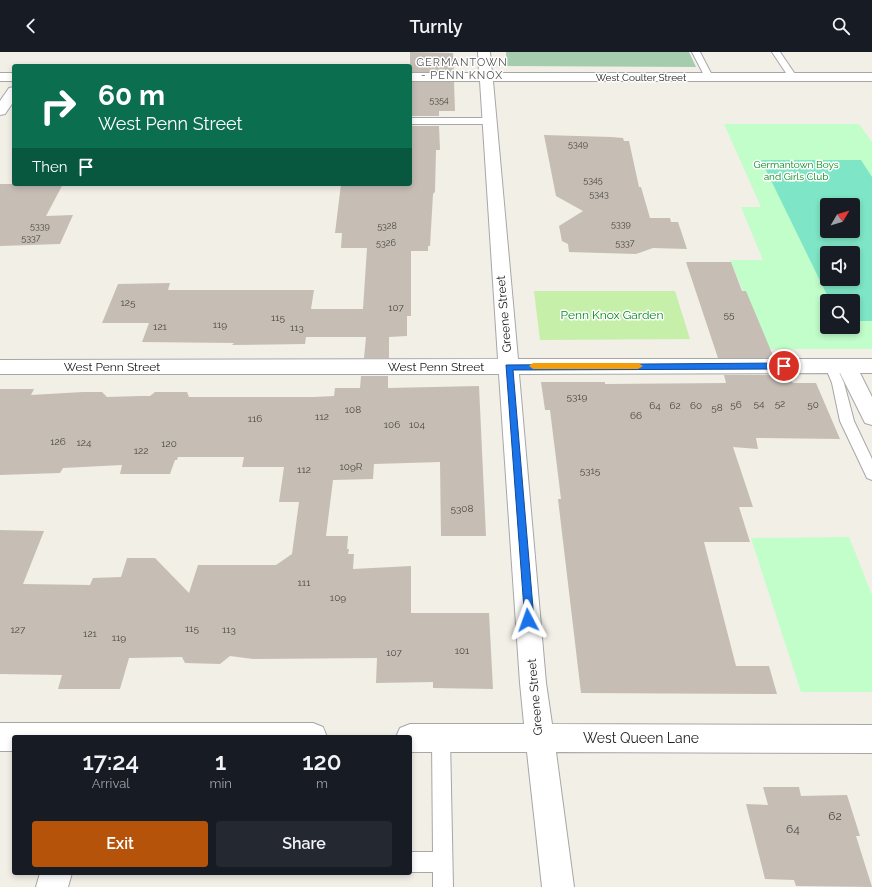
<!DOCTYPE html>
<html lang="en">
<head>
<meta charset="utf-8">
<style>
	:root { --surface:#171b24; --page:#242831; --text:#f1f3f6; --muted:#9ea1a6; --accent:#b45309 }
	body { margin:0; font-family:Raleway,sans-serif; background:var(--page); color:var(--text); height:100vh; display:flex; flex-direction:column; font-size:15px; white-space:nowrap }
	* { box-sizing:border-box; margin:0 }
	p { font-size:13px; color:var(--muted) }
	.icon { flex:none; width:22px; height:22px; fill:none; stroke:currentColor; stroke-width:2; stroke-linecap:round; stroke-linejoin:round }
	.map { position:relative; flex:1; overflow:hidden }
	.drawer { position:absolute; left:12px; top:683px; width:400px; height:140px; display:flex; flex-direction:column; background:var(--surface); border-radius:4px; box-shadow:0 2px 6px #0003 }
	.drawer>* { flex:none }
	.top-card { position:absolute; left:12px; top:12px; width:400px; height:122px; border-radius:4px; box-shadow:0 2px 6px #0003; background:#0b6e4f; color:#fff; overflow:hidden }
	.needle { width:26px; rotate:52deg }
	.controls { position:absolute; left:820px; top:146px; display:grid; gap:8px }
	.controls a { display:grid; place-items:center; width:40px; height:40px; border-radius:4px; background:var(--surface); box-shadow:0 2px 6px #0003; font-size:20px }
	.pin { position:absolute; display:grid; place-items:center; width:34px; height:34px; color:#fff; margin:-17px; border:2px solid #fff; border-radius:50%; box-shadow:0 1px 4px #0007 }
	.me { position:absolute; width:44px; margin:-22px; rotate:356deg; stroke-linejoin:round; filter:drop-shadow(0 0 3px #0008) }
	.turn { display:flex; align-items:center; gap:14px; height:84px; padding:0 20px; font-size:18px }
	.turn .icon { width:52px; height:52px; stroke-width:2.5 }
	.turn b { display:block; font-size:28px; line-height:34px }
	.then { display:flex; align-items:center; height:38px; padding:0 20px; background:#0003; gap:8px; font-size:15px }
	.eta { display:flex; justify-content:space-evenly; align-items:center; height:68px; text-align:center }
	.eta b { font-size:24px; font-weight:600; line-height:28px }
	.primary-button { display:flex; gap:8px; margin-top:auto; padding:8px 20px }
	.primary-button a { flex:1; height:46px; border-radius:4px; background:var(--accent); color:#fff; font-size:16px; font-weight:600; line-height:46px; text-align:center }
	.primary-button a+a { background:var(--page); color:var(--text) }
	header { display:flex; justify-content:space-between; align-items:center; height:52px; padding:0 20px; background:var(--surface); font-size:18px; font-weight:600 }
	.map>svg:first-child { display:block }
</style>
</head>
<body>
<header><svg class="icon" aria-label="back" viewBox="0 0 24 24"><path d="M15 5l-7 7 7 7"/></svg>Turnly<svg class="icon" aria-label="search" viewBox="0 0 24 24"><circle cx="10" cy="10" r="6"/><path d="M15 15l6 6"/></svg></header>
<div class="map">
<svg width="872" height="835" viewBox="0 0 872 835">
	<rect width="100%" height="100%" fill="#f1efe6"/>
	<polygon fill="#c6efa9" points="534,239 675,239 690,287 540,288"/>
	<polygon fill="#a5ccae" points="506,0 689,0 696,15 507,14"/>
	<g fill="#c1feca" fill-rule="evenodd">
		<path d="M 724,72 L 859,72 L 872,90 L 872,297 L 767,297 L 730,208 L 763,208 L 741,155 L 761,155 ZM 827,153 L 853,153 L 853,179 L 827,179 ZM 827,201 L 853,201 L 853,227 L 827,227 ZM 827,249 L 853,249 L 853,275 L 827,275 Z"/>
		<polygon points="849,485 872,543 872,640 801,640 751,486"/>
	</g>
	<path fill="#7ee6c6" fill-rule="evenodd" d="M 761,108 L 861,108 L 872,125 L 872,269 L 853,269 L 853,249 L 830,249 ZM 827,153 L 853,153 L 853,179 L 827,179 ZM 827,201 L 853,201 L 853,227 L 827,227 Z"/>
	<g fill="#c6beb5">
		<polygon points="410,0 453,1 454,20 410,20"/>
		<polygon points="410,30 454,30 455,59 439,59 439,64 410,64"/>
		<polygon points="410,74 439,74 440,98 436,98 435,140 433,142 430,194 428,194 428,199 411,199 411,264 407,264 407,284 389,285 389,306 364,306 366,285 306,285 305,292 232,293 234,291 142,290 149,271 102,271 118,232 170,231 168,238 314,238 311,257 363,257 367,196 341,196 342,181 335,181 341,132 410,132"/>
		<polygon points="544,83 611,85 623,86 624,89 629,89 639,135 641,135 650,166 670,166 671,170 678,170 687,197 653,196 636,202 569,200 568,192 562,189 559,174 583,159 556,144"/>
		<polygon points="0,132 63,132 46,164 73,163 60,192 0,194"/>
		<polygon points="686,210 731,210 742,239 746,239 774,306 718,306"/>
		<polygon points="724,323 787,323 793,331 816,331 840,387 756,386 758,397 733,395 753,455 739,455 750,490 704,490 736,614 769,614 777,642 581,641 558,447 561,447 550,358 545,358 541,330 605,330 605,332 726,331"/>
		<polygon points="361,324 388,324 388,336 479,334 486,484 441,484 440,410 374,412 373,427 333,428 326,484 348,484 347,497 349,497 348,502 354,502 353,517 411,514 411,561 489,561 493,637 433,636 433,630 376,631 377,606 253,607 230,604 220,612 185,611 182,605 129,606 120,637 58,637 62,623 0,622 0,478 44,479 23,532 90,533 93,526 121,525 127,506 155,506 189,541 198,513 276,513 292,502 299,450 279,450 284,415 242,415 244,405 178,405 177,408 175,408 170,422 120,422 122,413 63,416 60,421 0,423 0,337 34,337 31,343 83,340 102,340 107,345 140,344 150,344 155,340 187,340 189,345 314,345 334,344 335,336 360,336"/>
		<polygon points="763,735 799,735 801,744 847,743 860,784 856,784 872,835 796,834 794,828 765,827 746,752 768,753"/>
	</g>
	<g fill="none" stroke-linecap="round" stroke-linejoin="round">
		<g stroke="#a7a7a7" stroke-width="2">
			<g id="service">
				<polygon points="692,0 700,0 713,25 712,27 706,27"/>
				<polygon points="772,0 780,0 797,25 796,27 790,27"/>
				<polygon points="410,66 489,66 493,69 489,72 410,72"/>
				<polygon points="831,309 835,311 844,331 854,369 872,407 872,428 867,426 840,369 832,331 825,314 827,311"/>
				<polygon points="441,677 447,680 450,686 453,835 433,835 433,820 410,820 410,800 433,800 432,686 435,680"/>
			</g>
		</g>
		<g stroke="#a7a7a7" stroke-width="2">
			<g id="minor">
				<polygon points="478,0 490,0 492,21 872,21 872,29 493,29 518,307 872,307 872,321 860,321 872,345 872,373 865,371 840,321 519,322 546,631 552,672 872,673 872,701 556,700 574,835 542,835 527,700 410,700 410,685 396,685 400,676 410,672 524,672 520,631 499,322 0,322 0,308 498,307 480,29 410,29 410,21 479,21"/>
				<rect x="0" y="21" width="14" height="8"/>
				<polygon points="14,35 14,49 5,62 0,63 0,49 9,36"/>
				<polygon points="0,671 313,671 323,675 327,685 14,685 14,699 0,699"/>
				<polygon points="40,821 72,821 68,835 36,835"/>
			</g>
		</g>
		<use href="#service" fill="#fff" fill-rule="evenodd"/>
		<use href="#minor" fill="#fff" fill-rule="evenodd"/>
	</g>
	<polygon fill="#1a73e8" stroke="#114b97" points="784,311 788,314 784,317 513,318 534,568 532,571 528,573 525,571 506,313"/>
	<polygon fill="#f59e0b" points="533,311 638,311 643,314 638,317 533,317 529,314"/>
	<g text-anchor="middle" dominant-baseline="central" stroke-width="3" stroke-linejoin="round" paint-order="stroke">
		<g font-size="9" fill="#4a4845">
			<text x="439" y="48">5354</text>
			<text x="578" y="92">5349</text>
			<text x="593" y="128">5345</text>
			<text x="599" y="142">5343</text>
			<text x="621" y="172">5339</text>
			<text x="40" y="174">5339</text>
			<text x="387" y="174">5328</text>
			<text x="31" y="186">5337</text>
			<text x="386" y="191">5326</text>
			<text x="625" y="191">5337</text>
		</g>
		<g font-size="10" fill="#202020" stroke="#fff">
			<text x="641" y="25">West Coulter Street</text>
		</g>
		<g font-size="10" fill="#038a18" stroke="#fff">
			<text x="796" y="112">Germantown Boys<tspan x="796" dy="12">and Girls Club</tspan></text>
		</g>
		<g font-size="10" fill="#4a4845">
			<text x="128" y="250">125</text>
			<text x="396" y="255">107</text>
			<text x="729" y="262">55</text>
			<text x="278" y="265">115</text>
			<text x="220" y="272">119</text>
			<text x="160" y="274">121</text>
			<text x="297" y="275">113</text>
			<text x="577" y="344">5319</text>
			<text x="759" y="351">54</text>
			<text x="780" y="351">52</text>
			<text x="736" y="352">56</text>
			<text x="813" y="352">50</text>
			<text x="655" y="353">64</text>
			<text x="675" y="353">62</text>
			<text x="696" y="353">60</text>
			<text x="717" y="355">58</text>
			<text x="353" y="357">108</text>
			<text x="636" y="363">66</text>
			<text x="322" y="364">112</text>
			<text x="255" y="366">116</text>
			<text x="392" y="372">106</text>
			<text x="417" y="372">104</text>
			<text x="58" y="389">126</text>
			<text x="84" y="390">124</text>
			<text x="169" y="391">120</text>
			<text x="141" y="398">122</text>
			<text x="351" y="414">109R</text>
			<text x="304" y="417">112</text>
			<text x="590" y="418">5315</text>
			<text x="462" y="456">5308</text>
			<text x="304" y="530">111</text>
			<text x="338" y="545">109</text>
			<text x="192" y="576">115</text>
			<text x="18" y="577">127</text>
			<text x="229" y="577">113</text>
			<text x="90" y="581">121</text>
			<text x="119" y="585">119</text>
			<text x="462" y="598">101</text>
			<text x="394" y="600">107</text>
		</g>
		<g font-size="11" letter-spacing="1" fill="#535353" stroke="#fff">
			<text x="462" y="10">GERMANTOWN<tspan x="462" dy="13">- PENN KNOX</tspan></text>
		</g>
		<g font-size="12" fill="#202020" stroke="#fff">
			<text transform="translate(504 262) rotate(-95)">Greene Street</text>
			<text x="112" y="315">West Penn Street</text>
			<text x="436" y="315">West Penn Street</text>
			<text transform="translate(535 645) rotate(-95)">Greene Street</text>
		</g>
		<g font-size="12" fill="#038a18" stroke="#fff">
			<text x="612" y="263">Penn Knox Garden</text>
		</g>
		<g font-size="12" fill="#4a4845">
			<text x="835" y="764">62</text>
			<text x="793" y="777">64</text>
		</g>
		<g font-size="14" fill="#202020" stroke="#fff">
			<text x="641" y="686">West Queen Lane</text>
		</g>
	</g>
</svg>
<div class="controls">
<a><svg class="needle" viewBox="-14 -14 28 28"><path d="M0-13l5 13h-10z" fill="#e53935"/><path d="M0 13l5-13h-10z" fill="#9ea1a6"/></svg></a>
<a><svg class="icon" aria-label="sound" viewBox="0 0 24 24"><path d="M4 9h4l5-4v14l-5-4H4zM17 9q2 3 0 6"/></svg></a>
<a><svg class="icon" aria-label="search" viewBox="0 0 24 24"><circle cx="10" cy="10" r="6"/><path d="M15 15l6 6"/></svg></a>
</div>
<div class="pin" style="left:784px;top:314px;background:#d93025"><svg class="icon" aria-label="arrive" viewBox="0 0 24 24"><path d="M6 21V4h12l-3 4 3 4H6"/></svg></div>
<svg class="me" style="left:528px;top:568px" viewBox="-20 -20 40 40"><path d="M0-17L14 15 0 8-14 15z" fill="#1a73e8" stroke="#fff" stroke-width="4"/></svg>
<div class="top-card">
<div class="turn"><svg class="icon" aria-label="right" viewBox="0 0 24 24"><path d="M7 20v-9h11M14 6l5 5-5 5"/></svg><div><b>60 m</b>West Penn Street</div></div>
<div class="then">Then<svg class="icon" aria-label="arrive" viewBox="0 0 24 24"><path d="M6 21V4h12l-3 4 3 4H6"/></svg></div>
</div>
<section class="drawer">
<div class="eta">
<div><b>17:24</b><p>Arrival</p></div>
<div><b>1</b><p>min</p></div>
<div><b>120</b><p>m</p></div>
</div>
<div class="primary-button"><a>Exit</a><a>Share</a></div>
</section>
</div>
</body>
</html>
